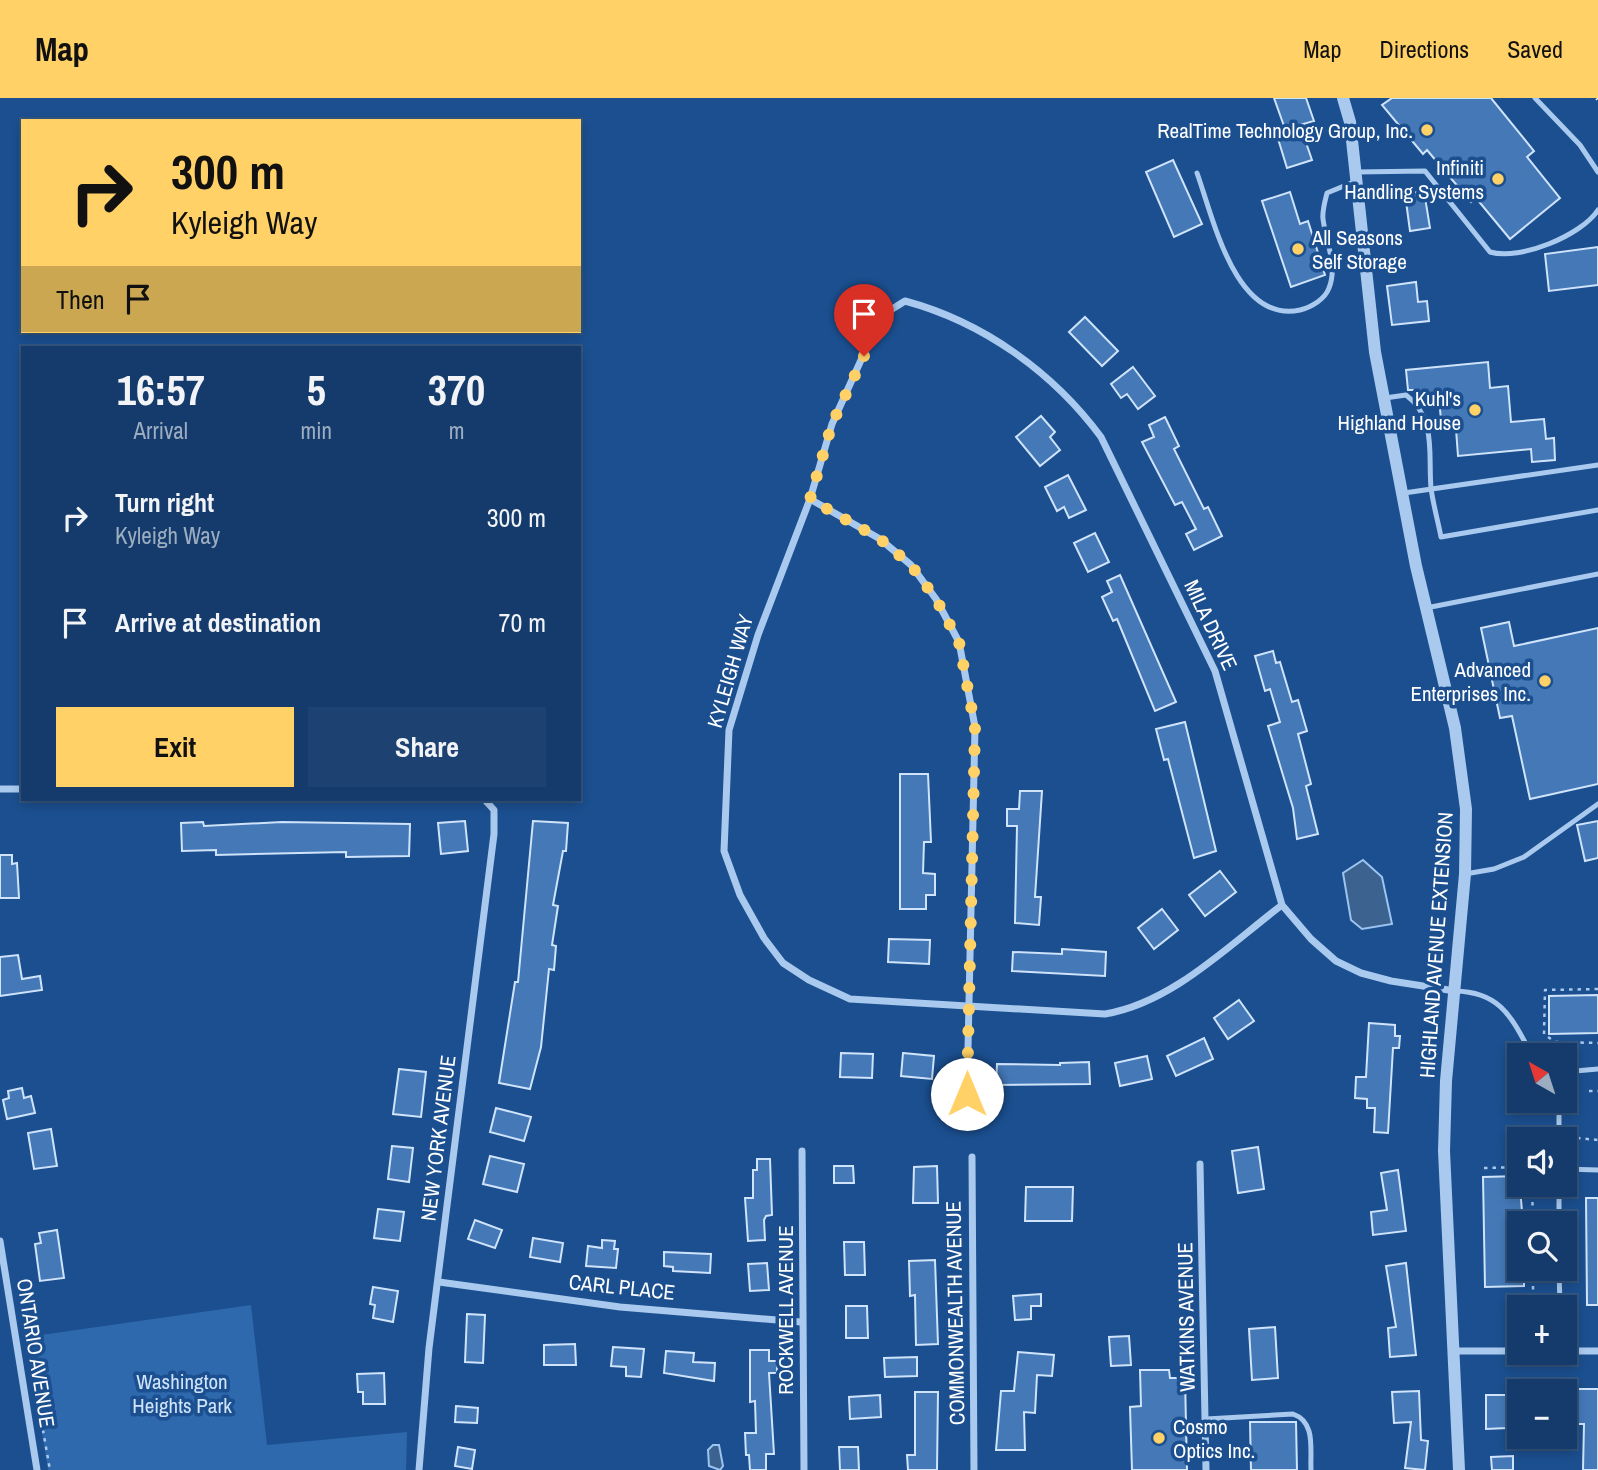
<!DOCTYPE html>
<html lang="en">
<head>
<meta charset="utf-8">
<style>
	:root { --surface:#143b6b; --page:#1d4271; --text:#f1f3f6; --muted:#9dadc1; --line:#33557e; --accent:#ffd166 }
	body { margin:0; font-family:"Archivo Narrow",sans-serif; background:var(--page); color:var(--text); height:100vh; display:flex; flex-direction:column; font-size:26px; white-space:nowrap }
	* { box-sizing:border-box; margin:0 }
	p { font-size:23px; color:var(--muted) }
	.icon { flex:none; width:38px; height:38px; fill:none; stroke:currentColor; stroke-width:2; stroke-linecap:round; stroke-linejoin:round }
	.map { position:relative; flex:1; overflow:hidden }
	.drawer { position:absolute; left:21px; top:248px; width:560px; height:455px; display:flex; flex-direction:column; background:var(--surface); border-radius:0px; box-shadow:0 4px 10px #0003,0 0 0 2px var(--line) }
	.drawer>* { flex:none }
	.top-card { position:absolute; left:21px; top:21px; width:560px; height:214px; border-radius:0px; box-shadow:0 4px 10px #0003,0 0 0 2px var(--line); background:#ffd166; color:#111; overflow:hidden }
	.needle { width:46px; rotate:321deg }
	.fabs { position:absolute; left:1507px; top:945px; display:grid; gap:14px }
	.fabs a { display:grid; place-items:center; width:70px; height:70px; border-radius:0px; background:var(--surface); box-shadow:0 4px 10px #0003,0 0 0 2px var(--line); font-size:35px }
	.pin { position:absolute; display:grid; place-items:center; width:60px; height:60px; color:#fff; margin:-72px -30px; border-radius:50% 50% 50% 0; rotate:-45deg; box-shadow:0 0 7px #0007 }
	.pin .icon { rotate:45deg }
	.me { position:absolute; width:77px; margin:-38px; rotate:0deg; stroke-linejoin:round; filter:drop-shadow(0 0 5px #0008) }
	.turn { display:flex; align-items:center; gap:24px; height:147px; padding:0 35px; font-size:32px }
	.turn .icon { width:91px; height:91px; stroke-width:2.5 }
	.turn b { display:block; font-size:49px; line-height:60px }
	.then { display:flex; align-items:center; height:66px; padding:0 35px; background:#0003; gap:14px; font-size:26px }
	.eta { display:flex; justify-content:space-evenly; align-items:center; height:119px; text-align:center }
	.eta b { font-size:42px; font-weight:700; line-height:49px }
	.cta { display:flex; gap:14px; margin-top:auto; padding:14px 35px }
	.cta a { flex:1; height:80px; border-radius:0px; background:var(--accent); color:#111; font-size:28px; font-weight:700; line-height:80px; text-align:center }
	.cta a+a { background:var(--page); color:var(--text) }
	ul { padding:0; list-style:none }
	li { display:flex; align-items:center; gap:21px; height:105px; padding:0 35px }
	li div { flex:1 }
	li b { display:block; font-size:26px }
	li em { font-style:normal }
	header { display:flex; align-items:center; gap:42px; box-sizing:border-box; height:98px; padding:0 35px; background:var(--accent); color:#111 }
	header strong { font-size:33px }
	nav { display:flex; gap:38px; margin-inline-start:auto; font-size:24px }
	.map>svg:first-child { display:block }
</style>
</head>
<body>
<header>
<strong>Map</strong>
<nav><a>Map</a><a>Directions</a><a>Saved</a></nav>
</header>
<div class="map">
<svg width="1598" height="1372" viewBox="0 0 1598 1372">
	<rect width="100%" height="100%" fill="#1b4f8f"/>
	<polygon fill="#2e69ad" points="251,1207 267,1347 407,1334 406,1372 48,1372 27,1239"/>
	<g fill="#3c6290" stroke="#9cc4f0" stroke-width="2">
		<polygon points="1363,762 1382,779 1392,826 1362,831 1351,822 1343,775"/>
		<polygon points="713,1347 719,1347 723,1368 720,1372 709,1368 708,1352"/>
	</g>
	<g fill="#4478b7" stroke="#cfe3fa" stroke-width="2">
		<polygon points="1274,0 1306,0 1314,23 1300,27 1312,62 1287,70 1275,31 1284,28"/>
		<polygon points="1392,0 1491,0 1534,53 1527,59 1560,100 1510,141 1476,100 1471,104 1427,52 1423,56 1382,7"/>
		<polygon points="1173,62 1202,126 1174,139 1146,74"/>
		<polygon points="1424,93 1430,130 1410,133 1405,96"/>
		<polygon points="1290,94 1300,126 1308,123 1325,177 1291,189 1262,103"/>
		<polygon points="1598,149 1598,187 1549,193 1545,156"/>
		<polygon points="1416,184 1418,204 1427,203 1429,223 1392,227 1387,188"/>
		<polygon points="1085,219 1118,253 1102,268 1069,234"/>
		<polygon points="1488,264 1490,290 1508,288 1511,324 1544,321 1546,341 1554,340 1555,362 1532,364 1531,351 1458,358 1456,331 1442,332 1439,301 1421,303 1420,292 1408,292 1406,272"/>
		<polygon points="1133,269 1155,298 1138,311 1127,296 1121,300 1111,286"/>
		<polygon points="1041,318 1055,334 1050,339 1060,352 1040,368 1016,339"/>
		<polygon points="1165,319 1179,348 1174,351 1204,411 1208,409 1222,438 1194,452 1186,436 1196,431 1182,404 1175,407 1142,344 1154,339 1149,327"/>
		<polygon points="1068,377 1086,412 1069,420 1064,409 1057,413 1045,389"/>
		<polygon points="1095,435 1109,464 1088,474 1074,445"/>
		<polygon points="1120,477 1176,604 1155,613 1117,521 1113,523 1102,499 1112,494 1107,483"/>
		<polygon points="1509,524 1514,548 1598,530 1598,686 1530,701 1512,618 1500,620 1481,530"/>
		<polygon points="1273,553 1276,565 1280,564 1292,604 1298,602 1307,633 1298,636 1311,686 1306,688 1318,736 1297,741 1293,710 1268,628 1280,624 1270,591 1265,593 1255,558"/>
		<polygon points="1185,624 1216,753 1194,760 1168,661 1164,662 1156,631"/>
		<polygon points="900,676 928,676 931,744 924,744 923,775 935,776 935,797 926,797 926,811 900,811"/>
		<polygon points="1020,693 1042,693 1035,799 1041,799 1039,827 1015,825 1017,728 1007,728 1007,711 1019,711"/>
		<polygon points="465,723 468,753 441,756 438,725"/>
		<polygon points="533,723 568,725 566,753 563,753 553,807 558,808 552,847 556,848 554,872 549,871 541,949 530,991 499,985 515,884 518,884"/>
		<polygon points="1598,723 1598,760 1585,763 1577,727"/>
		<polygon points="203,724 204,728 282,724 410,726 409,758 346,759 346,754 216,757 216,752 182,753 181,725"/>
		<polygon points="0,757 12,757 12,766 17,765 19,800 0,800"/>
		<polygon points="1220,773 1236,794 1205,818 1189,797"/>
		<polygon points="1162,811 1178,832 1154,851 1138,830"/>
		<polygon points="889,841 930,842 929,866 888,864"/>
		<polygon points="1062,851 1106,854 1105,878 1012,873 1013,854 1062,856"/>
		<polygon points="18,857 22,881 40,878 42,892 0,898 0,859"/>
		<polygon points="1598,897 1598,935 1549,936 1549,898"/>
		<polygon points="1239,902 1254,923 1228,941 1214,920"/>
		<polygon points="1369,925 1395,927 1395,938 1400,938 1399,950 1393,950 1388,1035 1374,1034 1375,1010 1367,1010 1367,1001 1355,1000 1356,979 1366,979"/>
		<polygon points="1204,940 1213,961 1176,978 1167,958"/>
		<polygon points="841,955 873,956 872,980 840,979"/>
		<polygon points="903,955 934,958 932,981 901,978"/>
		<polygon points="1147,958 1152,981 1120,988 1115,965"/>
		<polygon points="1089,964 1090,986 996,987 997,966 1060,967 1060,965"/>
		<polygon points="399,971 426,974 421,1019 393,1016"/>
		<polygon points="22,990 24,1000 31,998 35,1015 7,1021 3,1002 9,1000 8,993"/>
		<polygon points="496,1010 531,1019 524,1043 490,1034"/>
		<polygon points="51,1031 57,1068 34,1071 28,1035"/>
		<polygon points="392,1048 413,1050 409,1084 388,1081"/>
		<polygon points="1258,1049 1264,1091 1238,1095 1232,1053"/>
		<polygon points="490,1058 524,1066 517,1094 483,1086"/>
		<polygon points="757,1061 770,1061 772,1117 766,1118 764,1122 765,1142 748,1143 745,1100 753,1100 753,1072 757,1072"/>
		<polygon points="834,1068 853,1068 854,1085 834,1085"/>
		<polygon points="937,1068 938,1105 913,1105 914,1069"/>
		<polygon points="1398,1072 1406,1133 1373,1137 1371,1114 1387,1112 1381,1075"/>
		<polygon points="1519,1078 1523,1125 1519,1125 1519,1171 1524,1171 1524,1188 1485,1189 1483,1079"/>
		<polygon points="1026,1089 1073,1089 1072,1123 1025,1123"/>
		<polygon points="1586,1100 1598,1100 1598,1207 1587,1207"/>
		<polygon points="378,1111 404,1114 400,1143 374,1140"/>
		<polygon points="475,1122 502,1132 495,1150 468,1141"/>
		<polygon points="57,1132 64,1180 40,1183 35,1146 41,1145 39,1135"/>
		<polygon points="533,1140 563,1145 560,1164 530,1159"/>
		<polygon points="602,1142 615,1143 614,1151 618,1151 616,1170 586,1168 588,1148 602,1150"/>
		<polygon points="844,1144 864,1144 865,1177 845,1177"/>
		<polygon points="664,1154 711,1156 710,1175 673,1173 673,1169 664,1168"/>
		<polygon points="935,1162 938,1246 916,1247 915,1197 910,1198 909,1163"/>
		<polygon points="767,1165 769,1192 750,1193 748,1166"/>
		<polygon points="1406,1165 1416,1257 1390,1259 1388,1230 1396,1229 1386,1168"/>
		<polygon points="373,1189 398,1193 393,1224 373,1220 375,1207 370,1206"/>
		<polygon points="1041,1196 1041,1208 1031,1208 1031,1221 1015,1222 1013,1198"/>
		<polygon points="846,1208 867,1208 868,1240 846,1240"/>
		<polygon points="467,1216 485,1217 483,1265 465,1264"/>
		<polygon points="1275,1229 1278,1280 1252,1282 1249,1231"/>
		<polygon points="1129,1238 1131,1267 1111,1268 1109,1239"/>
		<polygon points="575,1246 576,1267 544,1267 544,1247"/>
		<polygon points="613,1249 644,1251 641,1279 626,1278 626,1269 611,1268"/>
		<polygon points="750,1252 769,1252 769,1263 777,1263 777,1275 769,1275 774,1356 766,1356 766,1372 750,1372 749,1357 746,1357 745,1335 756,1335 755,1303 750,1304"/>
		<polygon points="666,1253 694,1255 693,1264 715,1265 714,1283 664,1275"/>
		<polygon points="1018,1254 1054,1257 1052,1278 1037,1277 1035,1315 1024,1314 1025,1352 996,1352 1001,1293 1014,1293"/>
		<polygon points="917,1259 917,1278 885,1279 884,1260"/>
		<polygon points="1140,1272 1169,1272 1170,1280 1185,1280 1187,1372 1132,1372 1130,1309 1141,1308"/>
		<polygon points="384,1275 385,1306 363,1306 363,1294 358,1294 357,1276"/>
		<polygon points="1570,1291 1598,1291 1598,1372 1583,1372 1584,1326 1570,1326"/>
		<polygon points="1419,1293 1421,1342 1428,1343 1425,1372 1405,1370 1411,1324 1394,1325 1392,1294"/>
		<polygon points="915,1294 938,1294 937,1372 908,1372 907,1357 915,1357"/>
		<polygon points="880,1297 881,1319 850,1321 849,1299"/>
		<polygon points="1486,1297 1506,1297 1507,1330 1486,1331"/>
		<polygon points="456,1308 478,1310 477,1325 455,1324"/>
		<polygon points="1250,1324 1296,1324 1297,1372 1251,1372"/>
		<polygon points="458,1349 475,1352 472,1371 455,1368"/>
		<polygon points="839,1349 858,1349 859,1372 840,1372"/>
		<polygon points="1513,1358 1513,1372 1492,1372 1491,1359"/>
	</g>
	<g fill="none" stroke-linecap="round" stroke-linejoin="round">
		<g stroke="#a9c9ee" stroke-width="2.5" stroke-dasharray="3.5 5" stroke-linecap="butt">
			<polyline points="1598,891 1545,892 1544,936 1555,944 1598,945"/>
			<polyline points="1589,993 1598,993"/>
			<polyline points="1577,1040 1598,1042"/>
			<polyline points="1484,1070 1519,1069"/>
			<polyline points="1532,1087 1533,1125"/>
			<polyline points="1533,1171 1533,1209"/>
			<polyline points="40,1315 50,1372"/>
		</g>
		<g stroke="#a9c9ee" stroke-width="5">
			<polyline points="1535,0 1580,47 1598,74"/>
			<path d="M 1357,74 L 1425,73 L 1490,154 C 1520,163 1582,137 1598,112"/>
			<path d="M 1197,75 C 1213,119 1235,226 1300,212 C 1312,209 1325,201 1329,190 C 1338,168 1326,144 1323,121 C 1322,113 1325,103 1327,95 L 1356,83"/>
			<path d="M 1385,300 L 1406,297 C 1437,320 1428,357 1431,390 C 1433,406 1438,423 1441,439 L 1598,412"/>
			<polyline points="1404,395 1598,367"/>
			<polyline points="1426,510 1598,476"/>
			<polyline points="1465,776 1494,771 1524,759 1598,706"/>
			<path d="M 1455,893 C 1502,894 1512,921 1532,957"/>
			<polyline points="1564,974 1598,971"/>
			<polyline points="1559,1041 1559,1003"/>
			<polyline points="1564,1071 1598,1072"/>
			<polyline points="1559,1087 1559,1125"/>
			<polyline points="1559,1171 1560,1209"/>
			<path d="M 1206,1321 L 1293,1316 C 1316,1324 1310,1351 1311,1372"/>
		</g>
		<g stroke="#a9c9ee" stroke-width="7">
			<polyline points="810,401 880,441 911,467 936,501 959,544 975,629 967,996"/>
			<polyline points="0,691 23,691"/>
			<path d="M 1282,807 C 1229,847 1172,905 1105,916 L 850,901 L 809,882 L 783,865 L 764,840 L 740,797 L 724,753 L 729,632 L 758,537 L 810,401 L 832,326 L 881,218 L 905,203 C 983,224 1053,274 1101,339 L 1215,573 L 1282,807 L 1311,841 L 1336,863 L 1361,875 L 1391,883 L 1455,893"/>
			<polyline points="802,1053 804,1372"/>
			<polyline points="972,1059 974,1372"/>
			<polyline points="1200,1066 1206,1372"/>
			<polyline points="0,1143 37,1372"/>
			<polyline points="439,1184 620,1209 801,1224"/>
			<polyline points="1455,1253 1519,1253"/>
			<polyline points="1564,1253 1598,1253"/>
			<polyline points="419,1372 429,1250 494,736 494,712 485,702"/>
		</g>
		<polyline stroke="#a9c9ee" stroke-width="12" points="1343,0 1350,24 1375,254 1416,468 1455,630 1466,711 1465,776 1446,983 1444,1053 1459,1372"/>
		<polyline stroke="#fff" stroke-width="4.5" stroke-dasharray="12 5" stroke-linecap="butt" points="1597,0 1598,1"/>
	</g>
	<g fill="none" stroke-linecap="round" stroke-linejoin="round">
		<polyline stroke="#ffd166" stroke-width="12" stroke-dasharray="0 21.6" points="864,258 832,326 810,401 880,441 911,467 936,501 959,544 975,629 967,996"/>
	</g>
	<g fill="#ffd166" stroke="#1b4f8f" stroke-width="2.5">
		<circle cx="1427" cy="32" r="7"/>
		<circle cx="1498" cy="81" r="7"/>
		<circle cx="1298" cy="151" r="7"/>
		<circle cx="1475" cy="312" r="7"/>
		<circle cx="1545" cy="583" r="7"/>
		<circle cx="1159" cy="1340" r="7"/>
	</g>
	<g text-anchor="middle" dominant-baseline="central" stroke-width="7" stroke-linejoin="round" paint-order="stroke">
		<g font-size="21" fill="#fff" stroke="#1b4f8f" text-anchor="end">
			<text x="1413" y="32">RealTime Technology Group, Inc.</text>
			<text x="1484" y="69">Infiniti<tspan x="1484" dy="24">Handling Systems</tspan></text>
			<text x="1312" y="139" text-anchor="start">All Seasons<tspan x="1312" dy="24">Self Storage</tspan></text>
			<text x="1461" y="300">Kuhl's<tspan x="1461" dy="24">Highland House</tspan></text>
			<text x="1531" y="571">Advanced<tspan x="1531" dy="24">Enterprises Inc.</tspan></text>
			<text x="1173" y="1328" text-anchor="start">Cosmo<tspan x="1173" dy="24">Optics Inc.</tspan></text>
		</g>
		<g font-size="21" fill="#fff" stroke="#1b4f8f">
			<text transform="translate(1211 527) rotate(65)">MILA DRIVE</text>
			<text transform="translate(730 573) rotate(-74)">KYLEIGH WAY</text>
			<text transform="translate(1436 847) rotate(-86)">HIGHLAND AVENUE EXTENSION</text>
			<text transform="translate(438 1040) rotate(-83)">NEW YORK AVENUE</text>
			<text transform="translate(622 1189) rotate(6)">CARL PLACE</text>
			<text transform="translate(785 1212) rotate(-90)">ROCKWELL AVENUE</text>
			<text transform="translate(955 1215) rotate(-91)">COMMONWEALTH AVENUE</text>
			<text transform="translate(1186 1219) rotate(-91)">WATKINS AVENUE</text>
			<text transform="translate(36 1255) rotate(81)">ONTARIO AVENUE</text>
		</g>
		<g font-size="21" fill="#cfe3fa" stroke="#1b4f8f">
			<text x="182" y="1283">Washington<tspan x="182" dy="24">Heights Park</tspan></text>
		</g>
	</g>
</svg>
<div class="fabs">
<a><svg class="needle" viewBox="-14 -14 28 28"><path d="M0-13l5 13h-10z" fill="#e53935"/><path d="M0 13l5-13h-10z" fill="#9dadc1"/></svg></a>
<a><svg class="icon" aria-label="sound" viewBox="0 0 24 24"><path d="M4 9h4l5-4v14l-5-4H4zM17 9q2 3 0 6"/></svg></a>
<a><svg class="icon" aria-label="search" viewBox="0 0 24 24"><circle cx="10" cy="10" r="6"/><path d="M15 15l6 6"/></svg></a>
<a>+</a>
<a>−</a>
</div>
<div class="pin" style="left:864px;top:258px;background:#d93025"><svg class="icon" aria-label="arrive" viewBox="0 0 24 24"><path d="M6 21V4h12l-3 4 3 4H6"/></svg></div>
<svg class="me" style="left:967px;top:996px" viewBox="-20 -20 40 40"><circle r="19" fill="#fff"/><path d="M0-13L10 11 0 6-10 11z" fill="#ffd166"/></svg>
<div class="top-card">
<div class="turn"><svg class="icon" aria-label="right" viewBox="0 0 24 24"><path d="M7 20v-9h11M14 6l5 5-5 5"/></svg><div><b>300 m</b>Kyleigh Way</div></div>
<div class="then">Then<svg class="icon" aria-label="arrive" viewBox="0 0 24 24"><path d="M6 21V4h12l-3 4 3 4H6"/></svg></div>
</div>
<section class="drawer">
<div class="eta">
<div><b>16:57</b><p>Arrival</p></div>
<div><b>5</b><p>min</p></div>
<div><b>370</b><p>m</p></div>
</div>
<ul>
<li><svg class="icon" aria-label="right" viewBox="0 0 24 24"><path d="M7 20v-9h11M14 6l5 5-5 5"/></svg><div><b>Turn right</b><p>Kyleigh Way</p></div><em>300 m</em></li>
<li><svg class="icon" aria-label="arrive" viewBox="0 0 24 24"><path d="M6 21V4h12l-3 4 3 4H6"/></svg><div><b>Arrive at destination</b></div><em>70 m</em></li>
</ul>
<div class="cta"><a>Exit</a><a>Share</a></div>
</section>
</div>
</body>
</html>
